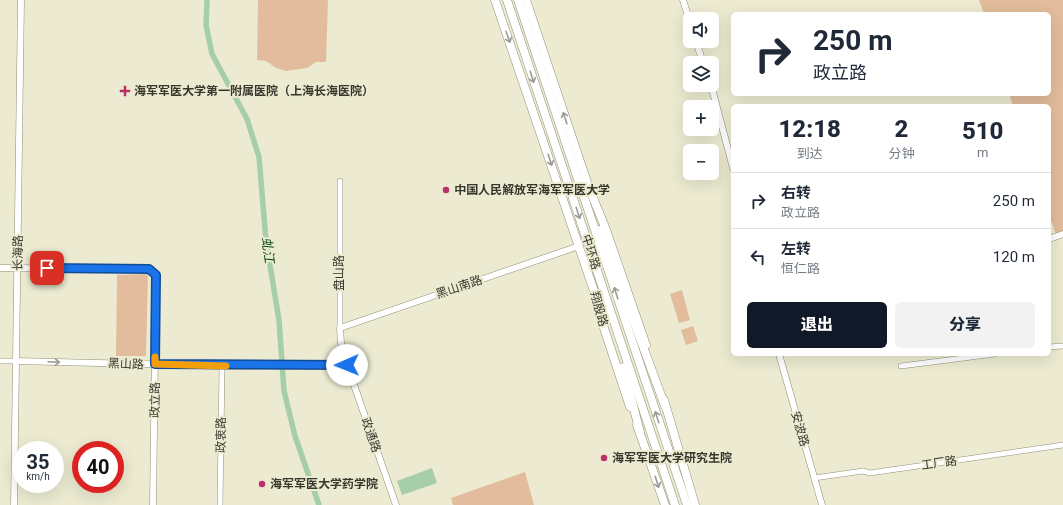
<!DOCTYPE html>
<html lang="zh">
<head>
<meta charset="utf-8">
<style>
	:root { --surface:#fff; --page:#f2f2f3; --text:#1f2937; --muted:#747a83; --line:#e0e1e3; --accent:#111827 }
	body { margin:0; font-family:Roboto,"Noto Sans SC",sans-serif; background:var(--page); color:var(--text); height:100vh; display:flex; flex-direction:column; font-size:15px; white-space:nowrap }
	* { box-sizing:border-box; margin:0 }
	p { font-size:13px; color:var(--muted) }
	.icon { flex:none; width:22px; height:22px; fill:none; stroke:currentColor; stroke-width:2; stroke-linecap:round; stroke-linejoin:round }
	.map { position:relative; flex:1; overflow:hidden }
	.drawer { position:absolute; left:731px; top:104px; width:320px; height:252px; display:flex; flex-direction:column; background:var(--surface); border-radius:6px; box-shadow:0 4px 16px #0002 }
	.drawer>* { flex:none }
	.banner { position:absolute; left:731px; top:12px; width:320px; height:84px; border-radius:6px; box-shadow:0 4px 16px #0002; background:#fff; color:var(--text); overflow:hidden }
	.fabs { position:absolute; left:683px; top:12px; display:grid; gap:8px }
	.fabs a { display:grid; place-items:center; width:36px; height:36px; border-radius:6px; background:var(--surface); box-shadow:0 4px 16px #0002; font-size:20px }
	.speed { position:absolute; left:12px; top:441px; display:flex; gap:8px; font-size:20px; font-weight:700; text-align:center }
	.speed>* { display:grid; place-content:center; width:52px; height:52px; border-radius:50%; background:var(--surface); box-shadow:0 4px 16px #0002; line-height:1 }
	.speed small { font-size:10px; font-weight:400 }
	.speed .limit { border:6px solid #d22; background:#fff; color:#111 }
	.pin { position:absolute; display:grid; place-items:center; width:34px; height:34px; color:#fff; margin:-17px; border-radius:8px; box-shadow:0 2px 6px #0006 }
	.me { position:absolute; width:44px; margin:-22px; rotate:269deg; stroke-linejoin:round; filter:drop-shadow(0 0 3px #0008) }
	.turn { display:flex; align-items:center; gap:14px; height:84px; padding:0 16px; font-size:18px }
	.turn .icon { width:52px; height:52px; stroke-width:2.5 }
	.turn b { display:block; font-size:28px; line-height:34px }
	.eta { display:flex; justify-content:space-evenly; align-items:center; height:68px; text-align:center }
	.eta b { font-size:24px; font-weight:800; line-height:28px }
	.action { display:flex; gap:8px; margin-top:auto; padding:8px 16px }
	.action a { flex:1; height:46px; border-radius:6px; background:var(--accent); color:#fff; font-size:16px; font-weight:800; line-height:46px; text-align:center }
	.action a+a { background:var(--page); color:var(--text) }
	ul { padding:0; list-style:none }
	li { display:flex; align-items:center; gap:12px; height:56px; padding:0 16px; border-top:1px solid var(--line) }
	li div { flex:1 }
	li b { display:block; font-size:15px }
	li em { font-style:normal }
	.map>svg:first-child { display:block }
</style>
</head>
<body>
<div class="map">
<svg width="1063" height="505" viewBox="0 0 1063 505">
	<rect width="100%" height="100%" fill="#ecebd1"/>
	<g fill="#e2bc9c">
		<polygon points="258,0 328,0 326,62 316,62 307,68 286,71 276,68 266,61 257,60"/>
		<polygon points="979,0 1063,0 1063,232 1056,235 1049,214 1049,106 1013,106 1009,94 1049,94 1049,14 984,14"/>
		<polygon points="148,274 146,356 116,356 117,275"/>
		<polygon points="682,290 690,320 679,323 670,294"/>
		<polygon points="693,326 698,341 686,345 681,330"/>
		<polygon points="525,472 534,505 453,505 451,498"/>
	</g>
	<polygon fill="#a6cea9" points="432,468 437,483 402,495 397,481"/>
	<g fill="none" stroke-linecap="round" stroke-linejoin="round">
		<polyline stroke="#a6cea9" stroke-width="5.5" points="207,0 206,25 212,54 247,119 259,157 266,241 279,320 284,391 295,436 319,505"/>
		<g stroke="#918f77" stroke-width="6">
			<g id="minor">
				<polyline points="340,181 340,328"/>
				<polyline points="1049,347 1063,346"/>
				<polyline points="0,361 15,361"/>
				<polyline points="901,366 995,354"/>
				<polyline points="814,478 863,471 870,473 1063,445"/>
				<polyline points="220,505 222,366"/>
			</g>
		</g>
		<g stroke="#918f77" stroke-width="7">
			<g id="tertiary">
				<polyline points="683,0 690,22"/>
				<polyline points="696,41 703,63"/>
				<polyline points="711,85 733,168"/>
				<polyline points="1049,239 1063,234"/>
				<polyline points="0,268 149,269 156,275 153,505"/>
				<polyline points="779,354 822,505"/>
				<polyline points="15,361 222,366 347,365"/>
				<polyline points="14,505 21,0"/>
				<polyline points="396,505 347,365 341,343 340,328 579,246"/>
			</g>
		</g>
		<g stroke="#918f77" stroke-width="9">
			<g id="primary">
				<polyline points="495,0 595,294 603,325 630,407"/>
				<polyline points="526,0 589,188 605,227 646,345"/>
				<polyline points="664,400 695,505"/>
				<polyline points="637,425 665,505"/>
			</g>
		</g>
		<g stroke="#918f77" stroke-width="9">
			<g id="trunk">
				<polyline points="507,0 675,505"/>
				<polyline points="518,0 687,505"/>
				<polyline points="600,230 665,406"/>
				<polyline points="623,367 640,432"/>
			</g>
		</g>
		<use href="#minor" stroke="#fff" stroke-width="5"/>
		<use href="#tertiary" stroke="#fff" stroke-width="6"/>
		<use href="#primary" stroke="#fff" stroke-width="8"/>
		<use href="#trunk" stroke="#fff" stroke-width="8"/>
	</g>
	<defs><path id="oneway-shaft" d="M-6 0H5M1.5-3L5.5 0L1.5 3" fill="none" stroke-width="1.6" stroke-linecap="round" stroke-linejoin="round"/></defs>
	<g stroke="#9c9b96">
		<use href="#oneway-shaft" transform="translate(508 37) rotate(71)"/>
		<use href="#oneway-shaft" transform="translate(532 77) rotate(72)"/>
		<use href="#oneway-shaft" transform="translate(565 118) rotate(-108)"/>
		<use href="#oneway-shaft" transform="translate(550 160) rotate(72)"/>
		<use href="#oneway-shaft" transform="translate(578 213) rotate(72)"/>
		<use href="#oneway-shaft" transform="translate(616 293) rotate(-108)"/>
		<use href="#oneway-shaft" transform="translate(54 362) rotate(2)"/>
		<use href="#oneway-shaft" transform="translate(657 417) rotate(-108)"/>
		<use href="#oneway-shaft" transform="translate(657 482) rotate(72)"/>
	</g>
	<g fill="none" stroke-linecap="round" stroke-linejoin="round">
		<g stroke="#114b97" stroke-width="10">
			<polyline id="route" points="47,268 149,269 156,275 155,364 347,365"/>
		</g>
		<use href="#route" stroke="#1a73e8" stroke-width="7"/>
		<polyline stroke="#f59e0b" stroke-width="7" points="155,357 155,364 226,366"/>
	</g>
	<g fill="#b9306b" stroke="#ecebd1" stroke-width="1.5">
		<path d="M123 85h4v4h4v4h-4v4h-4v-4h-4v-4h4z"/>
		<circle cx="446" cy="190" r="4"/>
		<circle cx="604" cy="458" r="4"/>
		<circle cx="262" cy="484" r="4"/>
	</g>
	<g text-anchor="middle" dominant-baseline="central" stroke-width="4" stroke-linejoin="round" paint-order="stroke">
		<g font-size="12" font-weight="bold" fill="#38372d" stroke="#ecebd1" text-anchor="start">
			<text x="134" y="91">海军军医大学第一附属医院（上海长海医院）</text>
			<text x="454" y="190">中国人民解放军海军军医大学</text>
			<text x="612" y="458">海军军医大学研究生院</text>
			<text x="270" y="484">海军军医大学药学院</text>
		</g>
		<g font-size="12" fill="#38372d" stroke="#ecebd1">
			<text transform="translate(591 252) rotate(72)">中环路</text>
			<text transform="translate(18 253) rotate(-89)">长海路</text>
			<text transform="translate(339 273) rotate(-90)">盘山路</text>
			<text transform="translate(459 287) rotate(-19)">黑山南路</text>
			<text transform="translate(599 309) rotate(75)">翔殷路</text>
			<text transform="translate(126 364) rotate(2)">黑山路</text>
			<text transform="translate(155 400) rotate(-89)">政立路</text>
			<text transform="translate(800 429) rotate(74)">安波路</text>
			<text transform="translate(221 435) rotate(-89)">政衷路</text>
			<text transform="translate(371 435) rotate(71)">政通路</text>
			<text transform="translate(939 463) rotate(-8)">工厂路</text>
		</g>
		<g font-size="13" font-style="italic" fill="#0e4a1a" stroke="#ecebd1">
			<text transform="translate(268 250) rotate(82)">虬江</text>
		</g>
	</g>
</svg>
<div class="fabs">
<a><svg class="icon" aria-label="sound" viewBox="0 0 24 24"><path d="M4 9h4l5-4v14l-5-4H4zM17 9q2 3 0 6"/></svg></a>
<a><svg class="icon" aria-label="layers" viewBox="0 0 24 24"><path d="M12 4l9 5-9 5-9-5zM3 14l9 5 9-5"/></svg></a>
<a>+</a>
<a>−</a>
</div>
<div class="speed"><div>35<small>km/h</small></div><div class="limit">40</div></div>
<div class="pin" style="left:47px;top:268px;background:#d93025"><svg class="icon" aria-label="arrive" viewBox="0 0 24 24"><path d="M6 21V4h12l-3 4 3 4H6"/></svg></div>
<svg class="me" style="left:347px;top:365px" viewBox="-20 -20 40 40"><circle r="19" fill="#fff"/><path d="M0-13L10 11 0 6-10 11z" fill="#1a73e8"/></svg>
<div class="banner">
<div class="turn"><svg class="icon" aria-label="right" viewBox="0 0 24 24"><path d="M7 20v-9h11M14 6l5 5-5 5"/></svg><div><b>250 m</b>政立路</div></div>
</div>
<section class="drawer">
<div class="eta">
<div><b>12:18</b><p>到达</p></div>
<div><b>2</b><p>分钟</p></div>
<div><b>510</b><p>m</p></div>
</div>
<ul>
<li><svg class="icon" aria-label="right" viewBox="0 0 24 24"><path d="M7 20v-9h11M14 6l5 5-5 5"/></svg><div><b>右转</b><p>政立路</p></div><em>250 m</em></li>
<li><svg class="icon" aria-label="left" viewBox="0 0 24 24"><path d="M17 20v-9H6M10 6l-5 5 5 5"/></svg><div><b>左转</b><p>恒仁路</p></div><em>120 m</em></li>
</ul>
<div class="action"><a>退出</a><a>分享</a></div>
</section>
</div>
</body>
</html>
